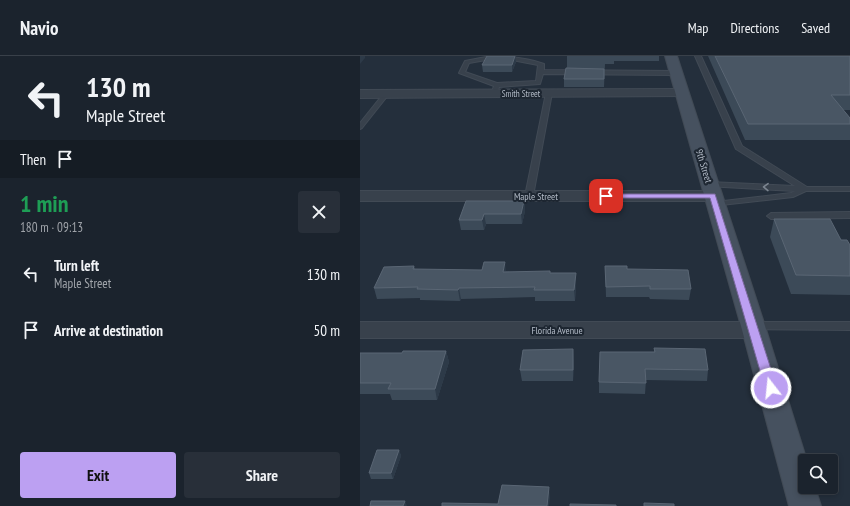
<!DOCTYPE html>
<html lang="en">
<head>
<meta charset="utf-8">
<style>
	:root { --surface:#1b232d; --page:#282f39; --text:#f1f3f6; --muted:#a0a4aa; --line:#394049; --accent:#bca0f2 }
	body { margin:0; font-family:"PT Sans Narrow",sans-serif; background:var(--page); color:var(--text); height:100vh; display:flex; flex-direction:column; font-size:15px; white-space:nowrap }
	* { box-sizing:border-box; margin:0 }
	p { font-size:13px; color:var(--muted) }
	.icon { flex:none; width:22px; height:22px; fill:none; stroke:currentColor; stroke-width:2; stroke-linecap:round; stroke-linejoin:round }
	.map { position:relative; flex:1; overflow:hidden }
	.side { display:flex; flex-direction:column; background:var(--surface); width:360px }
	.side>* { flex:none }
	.guide { background:#1b232d; color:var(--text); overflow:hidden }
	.fabs { position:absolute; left:438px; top:398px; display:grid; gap:8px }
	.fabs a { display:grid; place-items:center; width:40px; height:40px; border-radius:4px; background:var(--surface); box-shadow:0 2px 6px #0003,0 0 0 1px var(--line); font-size:20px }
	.pin { position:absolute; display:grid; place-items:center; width:34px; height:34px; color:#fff; margin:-17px; border-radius:8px; box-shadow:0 2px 6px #0006 }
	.me { position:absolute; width:44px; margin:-22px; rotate:344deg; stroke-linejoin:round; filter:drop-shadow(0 0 3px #0008) }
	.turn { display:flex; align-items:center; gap:14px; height:84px; padding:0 20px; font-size:18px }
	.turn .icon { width:52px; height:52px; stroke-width:2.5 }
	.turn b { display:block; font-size:28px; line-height:34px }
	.then { display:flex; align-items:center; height:38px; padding:0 20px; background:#0003; gap:8px; font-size:15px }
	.round { display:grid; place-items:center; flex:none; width:42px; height:42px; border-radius:4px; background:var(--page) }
	.headline { display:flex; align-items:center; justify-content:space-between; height:68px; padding:0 20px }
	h1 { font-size:24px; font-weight:800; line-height:30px; color:#1e9e55 }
	.primary-button { display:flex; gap:8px; margin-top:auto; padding:8px 20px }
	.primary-button a { flex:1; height:46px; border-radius:4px; background:var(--accent); color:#111; font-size:16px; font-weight:800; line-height:46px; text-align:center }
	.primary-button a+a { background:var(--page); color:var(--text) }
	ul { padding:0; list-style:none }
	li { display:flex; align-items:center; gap:12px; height:56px; padding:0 20px }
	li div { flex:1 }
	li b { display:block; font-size:15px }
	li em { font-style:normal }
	header { display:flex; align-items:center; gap:24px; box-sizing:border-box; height:56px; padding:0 20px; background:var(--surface); border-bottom:1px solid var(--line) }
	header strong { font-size:19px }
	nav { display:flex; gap:22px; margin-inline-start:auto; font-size:14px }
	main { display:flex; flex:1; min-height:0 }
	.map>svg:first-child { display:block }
</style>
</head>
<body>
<header>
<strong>Navio</strong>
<nav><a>Map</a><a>Directions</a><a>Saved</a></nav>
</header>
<main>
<section class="side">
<div class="guide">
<div class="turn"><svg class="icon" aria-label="left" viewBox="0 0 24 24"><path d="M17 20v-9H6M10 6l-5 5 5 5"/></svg><div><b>130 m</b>Maple Street</div></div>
<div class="then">Then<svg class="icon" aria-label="arrive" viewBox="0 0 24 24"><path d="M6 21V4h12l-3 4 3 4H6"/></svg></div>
</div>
<div class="headline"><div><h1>1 min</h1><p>180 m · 09:13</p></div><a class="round"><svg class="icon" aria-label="close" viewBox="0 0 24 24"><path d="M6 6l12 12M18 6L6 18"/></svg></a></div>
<ul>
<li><svg class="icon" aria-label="left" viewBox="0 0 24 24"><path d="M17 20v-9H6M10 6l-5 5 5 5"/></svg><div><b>Turn left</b><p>Maple Street</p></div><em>130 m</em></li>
<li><svg class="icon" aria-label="arrive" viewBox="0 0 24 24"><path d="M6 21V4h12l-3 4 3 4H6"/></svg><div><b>Arrive at destination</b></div><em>50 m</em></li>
</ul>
<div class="primary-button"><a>Exit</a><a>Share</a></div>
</section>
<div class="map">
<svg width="490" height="450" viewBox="0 0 490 450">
	<rect width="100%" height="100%" fill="#242f3c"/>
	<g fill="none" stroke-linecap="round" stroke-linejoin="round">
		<g stroke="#414a55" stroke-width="2">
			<g id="lane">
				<polygon points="335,0 341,0 382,90 447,131 490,131 490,135 446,135 433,141 352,150 351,148 352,146 355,146 431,137 435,135 346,130 346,126 349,126 435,130 376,93"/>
				<path d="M 126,1 C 145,0 166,1 184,8 L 184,14 L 316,15 L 319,17 L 316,19 L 183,18 L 180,28 L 139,31 L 137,38 L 134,40 L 131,38 L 134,30 L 99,17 L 105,5 ZM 126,4 L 152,4 L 178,9 L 176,25 L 137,27 L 105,16 L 109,7 Z"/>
				<polygon points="189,35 192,37 173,140 169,142 165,140 186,37"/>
				<polygon points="24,37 29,38 2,72 0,73 0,67"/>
				<polygon points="490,156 490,162 411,163 407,160 411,157"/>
				<polygon points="393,266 490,266 490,274 389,273 388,270 389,267"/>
			</g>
		</g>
		<g stroke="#414a55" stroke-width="2">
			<g id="street">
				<polygon points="322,33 326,34 328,37 326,40 0,42 0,34"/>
				<polygon points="0,135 353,135 359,137 361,140 359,143 353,145 0,145"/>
				<polygon points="0,266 394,266 402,269 405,274 402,279 394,282 0,282"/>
			</g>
		</g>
		<g stroke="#414a55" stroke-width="2">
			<polygon id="secondary" points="305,0 317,0 405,270 447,405 445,405 445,431 455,431 461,450 429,450 381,270"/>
		</g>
		<use href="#lane" fill="#38414c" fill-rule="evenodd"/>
		<use href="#street" fill="#38414c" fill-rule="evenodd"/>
		<use href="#secondary" fill="#46515f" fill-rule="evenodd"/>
	</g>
	<g fill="#3c4a58">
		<polygon points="127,0 158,0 155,0 156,6 152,16 123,16 122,9"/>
		<polygon points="207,0 299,0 299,5 254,5 254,8 245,8 244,31 204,31 204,23 207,12"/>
		<polygon points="348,0 490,0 490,54 483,54 490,62 490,84 385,84"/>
		<polygon points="164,145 165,155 162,168 126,168 124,174 101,174 99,164"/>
		<polygon points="414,163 481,184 490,189 490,239 431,238 410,181"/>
		<polygon points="54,210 55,213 190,217 216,228 215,245 175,245 175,241 101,243 100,245 60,244 60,242 17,243 14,232"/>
		<polygon points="245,210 267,213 331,233 329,244 290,243 289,241 246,241"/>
		<polygon points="294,292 348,314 347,325 286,324 285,338 239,337 239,326 294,296"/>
		<polygon points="86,295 89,306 77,344 32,344 30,338 0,338 0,297 42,297"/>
		<polygon points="214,304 213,325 162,325 160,314"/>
		<polygon points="39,394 41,400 33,423 11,423 9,417"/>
	</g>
	<g fill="#2d3a48">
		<polygon points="0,0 5,0 5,2 0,8"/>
		<polygon points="155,0 156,6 152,16 152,9"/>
		<polygon points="164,145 165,155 162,168 161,158"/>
		<polygon points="124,158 126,168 124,174 122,164"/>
		<polygon points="145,206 146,216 143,216"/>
		<polygon points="216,217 216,228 215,245 214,234"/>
		<polygon points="99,232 101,243 100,245 98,234"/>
		<polygon points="213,293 214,304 213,325"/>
		<polygon points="86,295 89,306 77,344 75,333"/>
		<polygon points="39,394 41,400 33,423 31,417"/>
		<polygon points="189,431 190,442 189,450 187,450"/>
		<polygon points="45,445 47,450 43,450"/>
	</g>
	<g fill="#495664" stroke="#5a6674">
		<polygon points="127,0 155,0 152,9 122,9"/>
		<polygon points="355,0 490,0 490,39 471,39 490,62 490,68 388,68"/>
		<polygon points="206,12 244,13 244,23 204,23"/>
		<polygon points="106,145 164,145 161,158 124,158 122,164 99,164"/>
		<polygon points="414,163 470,163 481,184 487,184 490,189 490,220 436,219"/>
		<polygon points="124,206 145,206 143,216 190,215 190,217 216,217 214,234 174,234 175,231 99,232 98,234 57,233 58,231 14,232 24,211 54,210 53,213 122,214"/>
		<polygon points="245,210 267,210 267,213 328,214 331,233 290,233 290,230 246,231"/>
		<polygon points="294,292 345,293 348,314 285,313 286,327 239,326 240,296 295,296"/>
		<polygon points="213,293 213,314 160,314 163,294"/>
		<polygon points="43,295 86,295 75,333 28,333 31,327 0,327 0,297 42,297"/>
		<polygon points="17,394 39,394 31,417 9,417"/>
		<polygon points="142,429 189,431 187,450 82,450 82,447 138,448"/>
		<polygon points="11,445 45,445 43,450 10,450"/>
		<polygon points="284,447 314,448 314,450 284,450"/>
		<polygon points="210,448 256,449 256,450 210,450"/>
	</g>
	<defs><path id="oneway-chevron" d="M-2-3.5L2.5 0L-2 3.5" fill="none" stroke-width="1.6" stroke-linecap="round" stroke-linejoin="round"/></defs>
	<use stroke="#7c8590" href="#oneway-chevron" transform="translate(406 131) rotate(-179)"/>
	<polygon fill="#bca0f2" stroke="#7a689d" points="243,138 355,138 417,332 415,335 411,337 407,335 405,332 350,142 246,142 242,140"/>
	<g text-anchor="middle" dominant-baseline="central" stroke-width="4" stroke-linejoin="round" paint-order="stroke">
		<g font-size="9" fill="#b4bcc8" stroke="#1d2631">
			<text x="161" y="37">Smith Street</text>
		</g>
		<g font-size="10" fill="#b4bcc8" stroke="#1d2631">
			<text transform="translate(344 110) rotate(73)">9th Street</text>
			<text x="176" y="140">Maple Street</text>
			<text x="197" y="274">Florida Avenue</text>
		</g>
	</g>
</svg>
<div class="fabs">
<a><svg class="icon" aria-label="search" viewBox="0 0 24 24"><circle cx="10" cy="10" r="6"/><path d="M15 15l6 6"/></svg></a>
</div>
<div class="pin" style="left:246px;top:140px;background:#d93025"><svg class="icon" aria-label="arrive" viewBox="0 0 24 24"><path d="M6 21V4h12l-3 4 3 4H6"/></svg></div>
<svg class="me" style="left:411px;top:332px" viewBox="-20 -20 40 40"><circle r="17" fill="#bca0f2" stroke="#fff" stroke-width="3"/><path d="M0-11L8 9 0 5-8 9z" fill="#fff"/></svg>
</div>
</main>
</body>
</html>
